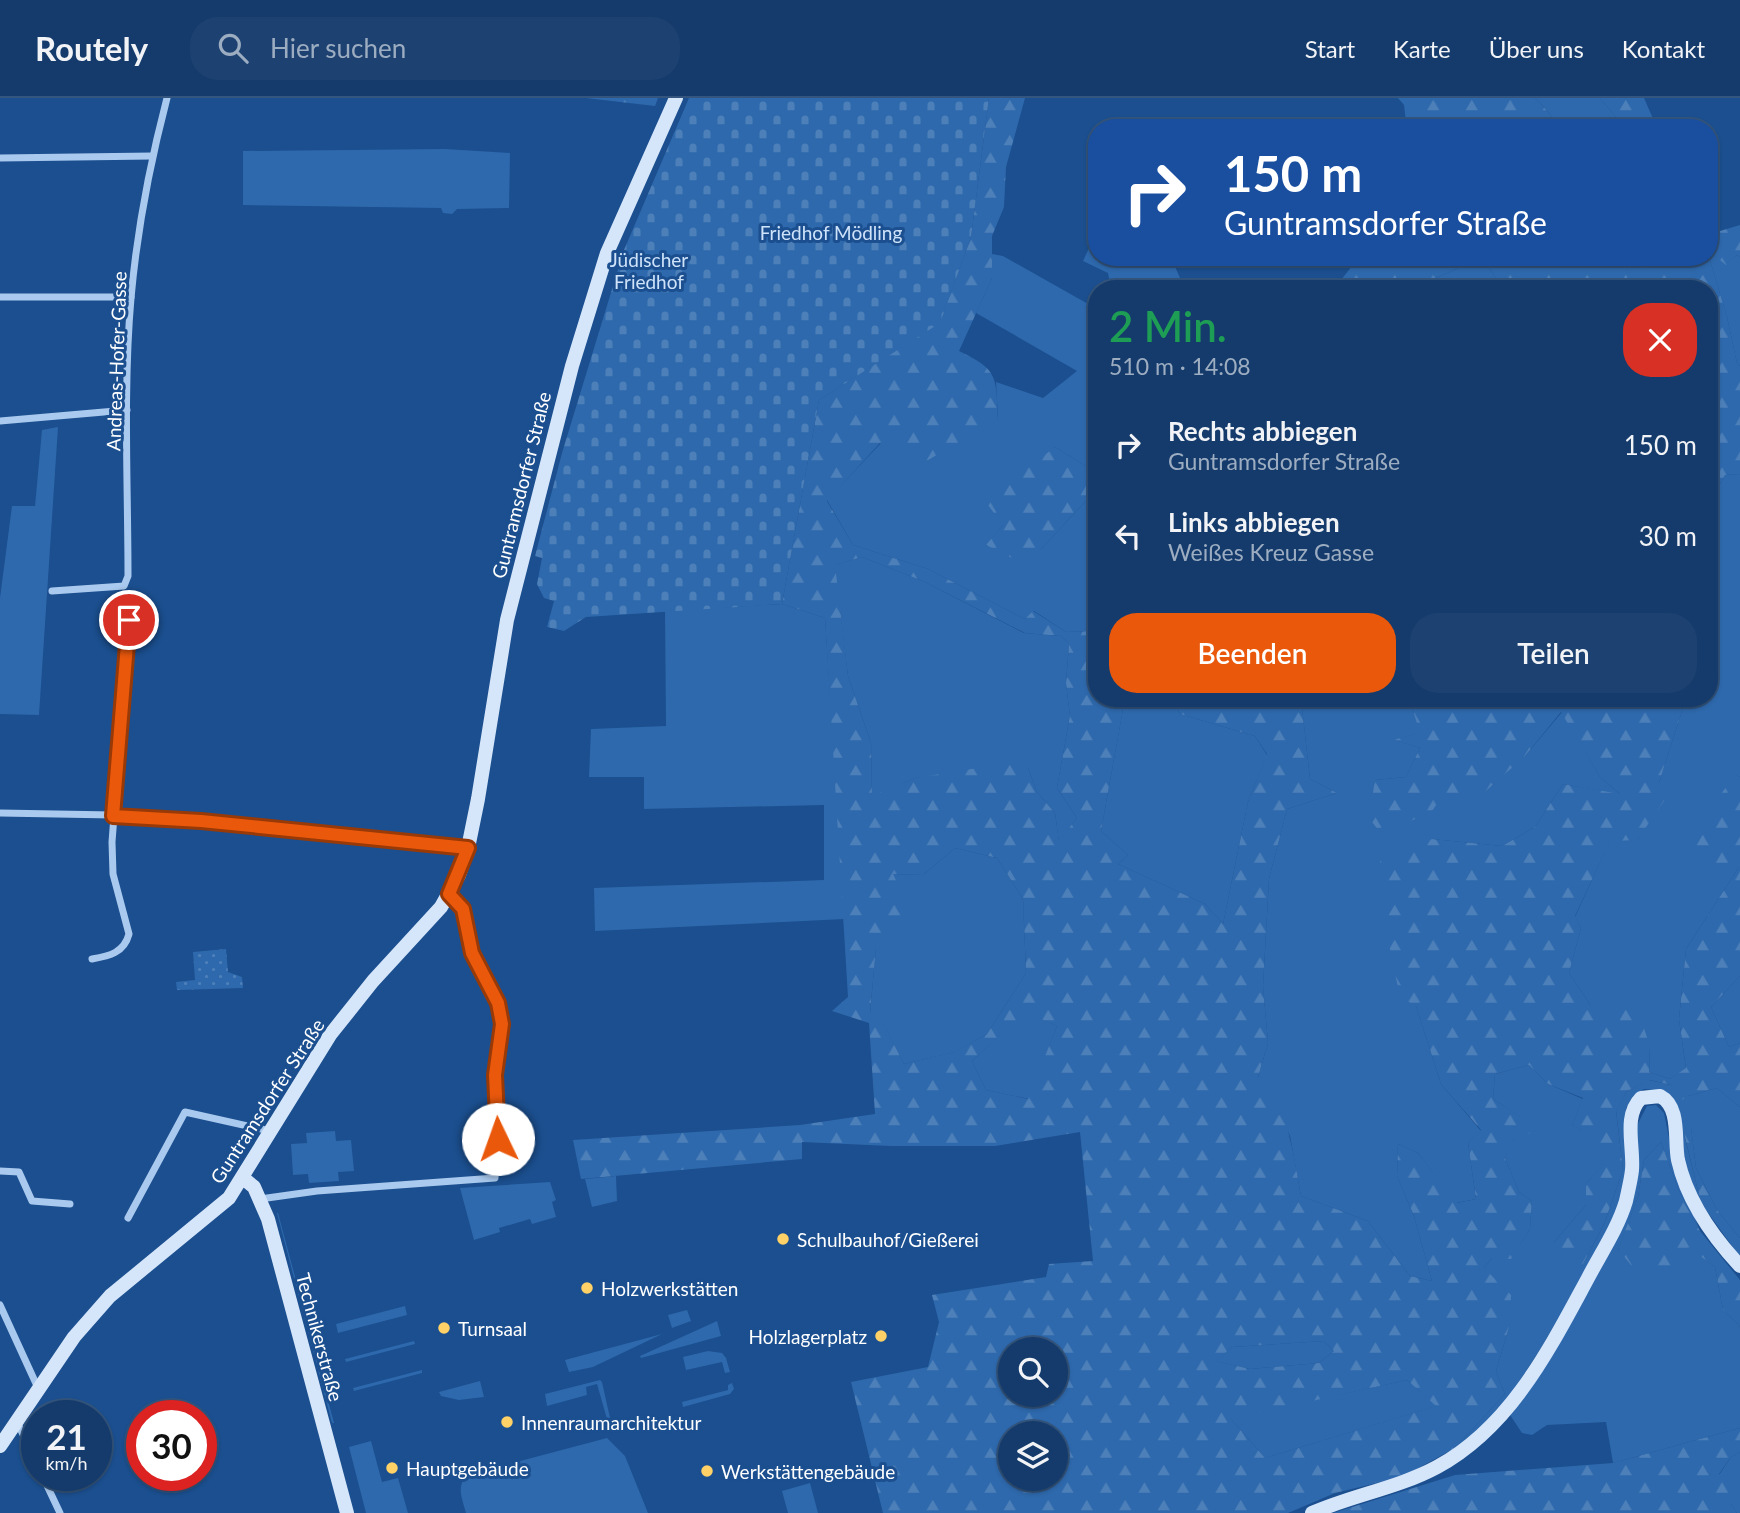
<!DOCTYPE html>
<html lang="de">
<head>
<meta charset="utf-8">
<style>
	:root { --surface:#143b6b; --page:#1d4271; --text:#f1f3f6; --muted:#9dadc1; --line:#33557e; --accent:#ea580c }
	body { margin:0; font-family:Lato,sans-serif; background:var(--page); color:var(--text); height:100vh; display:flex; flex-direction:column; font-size:26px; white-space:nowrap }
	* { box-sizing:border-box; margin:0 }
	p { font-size:23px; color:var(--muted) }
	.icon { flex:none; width:38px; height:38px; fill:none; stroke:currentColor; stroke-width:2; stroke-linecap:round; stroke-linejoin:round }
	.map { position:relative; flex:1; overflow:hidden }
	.side { position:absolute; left:1088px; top:182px; width:630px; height:427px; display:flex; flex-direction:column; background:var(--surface); border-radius:28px; box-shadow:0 2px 5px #0004,0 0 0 2px var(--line) }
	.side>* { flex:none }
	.hud { position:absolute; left:1088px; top:21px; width:630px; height:147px; border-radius:28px; box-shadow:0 2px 5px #0004,0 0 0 2px var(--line); background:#1a4fa0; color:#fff; overflow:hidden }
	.buttons { position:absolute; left:998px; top:1239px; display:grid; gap:14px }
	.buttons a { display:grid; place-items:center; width:70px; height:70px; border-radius:50%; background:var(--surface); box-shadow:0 2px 5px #0004,0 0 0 2px var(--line); font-size:35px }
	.speed { position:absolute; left:21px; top:1302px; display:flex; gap:14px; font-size:35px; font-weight:700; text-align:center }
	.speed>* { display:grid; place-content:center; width:91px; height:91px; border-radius:50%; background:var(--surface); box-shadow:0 2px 5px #0004,0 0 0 2px var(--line); line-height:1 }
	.speed small { font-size:18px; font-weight:400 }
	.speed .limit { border:10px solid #d22; background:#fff; color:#111 }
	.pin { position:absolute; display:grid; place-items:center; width:60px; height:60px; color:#fff; margin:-30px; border:4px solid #fff; border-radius:50%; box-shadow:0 2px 7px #0007 }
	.me { position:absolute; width:77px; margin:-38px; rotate:357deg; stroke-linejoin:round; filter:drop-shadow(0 0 5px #0008) }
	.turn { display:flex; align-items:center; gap:24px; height:147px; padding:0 21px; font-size:32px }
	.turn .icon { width:91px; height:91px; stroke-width:2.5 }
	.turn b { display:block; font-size:49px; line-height:60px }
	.round { display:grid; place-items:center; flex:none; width:74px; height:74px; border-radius:28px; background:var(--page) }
	.head { display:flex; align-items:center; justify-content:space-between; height:119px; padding:0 21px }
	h1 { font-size:42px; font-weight:600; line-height:52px; color:#1e9e55 }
	.action { display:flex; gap:14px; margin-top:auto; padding:14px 21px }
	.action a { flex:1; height:80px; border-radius:28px; background:var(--accent); color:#fff; font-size:28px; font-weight:600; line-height:80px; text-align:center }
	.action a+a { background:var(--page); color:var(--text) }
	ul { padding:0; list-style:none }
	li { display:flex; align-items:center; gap:21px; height:91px; padding:0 21px }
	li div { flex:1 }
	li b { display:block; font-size:26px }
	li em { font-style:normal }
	header { display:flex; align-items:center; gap:42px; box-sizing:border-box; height:98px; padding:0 35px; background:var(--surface); border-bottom:2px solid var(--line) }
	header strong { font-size:33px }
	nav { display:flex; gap:38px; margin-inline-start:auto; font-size:24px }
	.search { width:490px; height:63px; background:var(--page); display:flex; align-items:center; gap:18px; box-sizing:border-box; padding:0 24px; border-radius:28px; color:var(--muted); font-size:26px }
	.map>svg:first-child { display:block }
</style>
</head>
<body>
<header>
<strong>Routely</strong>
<div class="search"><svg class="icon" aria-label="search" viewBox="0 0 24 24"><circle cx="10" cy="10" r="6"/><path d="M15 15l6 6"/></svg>Hier suchen</div>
<nav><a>Start</a><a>Karte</a><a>Über uns</a><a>Kontakt</a></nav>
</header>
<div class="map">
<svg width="1740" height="1415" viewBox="0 0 1740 1415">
	<defs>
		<pattern id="forest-firs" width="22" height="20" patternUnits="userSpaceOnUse" patternTransform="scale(1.75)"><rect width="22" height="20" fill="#2e69ad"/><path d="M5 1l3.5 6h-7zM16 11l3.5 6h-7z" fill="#4d80b9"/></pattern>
		<pattern id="cemetery-stones" width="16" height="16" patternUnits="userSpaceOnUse" patternTransform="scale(1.75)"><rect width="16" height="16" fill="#2e69ad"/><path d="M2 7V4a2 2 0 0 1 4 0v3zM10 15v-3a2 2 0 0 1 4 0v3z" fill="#4d80b9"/></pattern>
		<pattern id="park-dots" width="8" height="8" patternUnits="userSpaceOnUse" patternTransform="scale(1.75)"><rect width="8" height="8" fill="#2e69ad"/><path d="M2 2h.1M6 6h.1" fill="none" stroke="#4d80b9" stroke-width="1.8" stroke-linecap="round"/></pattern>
	</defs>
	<rect width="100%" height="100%" fill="#1b4f8f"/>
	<g fill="#2e69ad">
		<polygon points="1535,0 1600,0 1625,30 1557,30 1550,16"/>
		<polygon points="445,51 510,55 509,110 457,111 452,116 443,115 441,110 243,107 243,53"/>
		<polygon points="1097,147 1097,159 1171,159 1183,187 1182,191 1111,191 1108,175 1083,163 1089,150"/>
		<polygon points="1710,154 1726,166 1737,157 1740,159 1740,268 1737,265 1727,219 1709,159"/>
		<polygon points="992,156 1003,158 1097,211 1097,375 1055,349 1003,427 986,448 1041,451 1097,391 1097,533 1066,534 1034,513 1025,521 928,471 853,447 827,402 881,345 998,321 996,284 1043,300 1077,273 976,215 992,180"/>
		<polygon points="1483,159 1502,191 1411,191"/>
		<polygon points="1619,159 1660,159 1634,184"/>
		<polygon points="58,329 39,617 0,616 0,500 12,408 35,408 42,332"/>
		<path d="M 1740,376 L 1740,679 L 1735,677 L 1739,769 L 1686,851 L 1679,921 L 1686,971 L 1670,981 L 1649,974 L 1650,948 L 1591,908 L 1569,875 L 1581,830 L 1575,819 L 1610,742 L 1638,741 L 1659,685 L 1686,600 L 1710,600 L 1710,445 L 1715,440 C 1705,409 1710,404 1725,377 Z"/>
		<polygon points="862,459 925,484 1024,535 1061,538 1069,546 1066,585 1070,617 1057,690 1077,720 1059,744 1055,715 1037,694 1028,670 915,680 872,699 871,645 848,578 834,467"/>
		<polygon points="782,506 825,520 845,821 595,833 594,790 824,782 824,707 644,711 644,679 589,679 591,631 666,628 665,513"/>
		<polygon points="1125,600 1172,600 1180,616 1255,638 1267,657 1248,704 1223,826 1205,806 1118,766 1128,757 1101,733"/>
		<polygon points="1348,600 1375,600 1412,610 1421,634 1395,642 1420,650 1406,679 1375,682 1441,700 1525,658 1562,614 1600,679 1621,697 1563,686 1535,729 1502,748 1432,741 1416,908 1441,986 1481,1033 1468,1045 1476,1101 1456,1105 1418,1055 1398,1046 1397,1078 1414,1118 1432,1183 1410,1178 1368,1123 1301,1098 1290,1038 1258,979 1268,945 1263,888 1269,781 1287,711 1337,695 1310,681 1302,610"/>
		<polygon points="955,750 997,760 1023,801 1026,875 987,936 955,954 904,966 879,917 870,916 876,849 892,776 923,777"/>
		<polygon points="1740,878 1740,945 1729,949 1711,909"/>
		<polygon points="1025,913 1057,928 1029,1001 986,992 972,963"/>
		<polygon points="1529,967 1548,986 1583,1001 1572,1027 1594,1038 1610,1062 1586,1085 1586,1107 1554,1144 1583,1166 1604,1126 1623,1072 1616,1012 1627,993 1649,982 1671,987 1688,998 1717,990 1740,1009 1740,1140 1717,1112 1696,1070 1691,1030 1684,1036 1701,1105 1692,1089 1683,1061 1674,1002 1665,993 1644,991 1633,998 1626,1010 1625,1085 1618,1111 1594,1158 1541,1250 1503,1308 1477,1335 1455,1350 1505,1296 1496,1273 1510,1226 1484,1170 1492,1160 1511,1160 1530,1131 1532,1103 1519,1094 1505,1060 1511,1043 1538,1031 1493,1001 1495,976"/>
		<polygon points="1656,1007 1664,1015 1675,1070 1700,1133 1679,1093 1661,1044 1644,1062 1638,1099 1618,1152 1688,1148 1715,1169 1723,1212 1739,1227 1740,1230 1740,1330 1613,1365 1606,1324 1547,1327 1532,1337 1522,1335 1510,1317 1551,1256 1605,1162 1636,1029 1647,1008"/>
		<polygon points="335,1033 336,1043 351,1042 354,1073 338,1074 339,1083 309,1085 308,1076 293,1077 291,1046 307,1045 306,1035"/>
		<polygon points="616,1078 617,1103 592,1109 585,1081"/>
		<polygon points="550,1084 556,1102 552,1104 556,1119 532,1126 530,1121 499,1130 500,1134 474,1142 460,1090"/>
		<polygon points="277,1115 278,1115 334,1325 332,1325"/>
		<polygon points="405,1208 407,1217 338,1235 336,1226"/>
		<polygon points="687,1212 691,1223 672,1230 668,1217"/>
		<polygon points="717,1223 721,1238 641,1260 640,1258"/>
		<polygon points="662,1236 593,1269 569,1274 565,1262"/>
		<polygon points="414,1243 415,1246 346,1264 345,1261"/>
		<polygon points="1324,1243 1334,1253 1319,1265 1250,1271 1215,1263 1232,1249"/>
		<polygon points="708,1253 722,1255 726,1260 730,1274 725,1275 722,1264 686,1272 683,1259"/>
		<polygon points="422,1272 422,1275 354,1293 353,1290"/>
		<polygon points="600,1282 602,1284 610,1320 607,1321 597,1286 586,1289 587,1297 547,1308 545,1296"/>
		<polygon points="1407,1282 1437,1308 1265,1360 1230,1320"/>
		<polygon points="480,1283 484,1299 459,1302 441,1298 439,1294"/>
		<polygon points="732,1285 734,1291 730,1296 683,1309 682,1304 728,1292 728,1287"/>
		<path d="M 607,1340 L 625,1358 L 648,1415 L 466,1415 C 462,1400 456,1389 467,1377 Z"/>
		<polygon points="371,1343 382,1384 398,1380 408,1415 366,1415 349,1349"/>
		<polygon points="1740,1354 1740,1415 1737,1415 1731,1406 1719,1377 1731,1359"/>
		<polygon points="810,1385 818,1415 788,1415 782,1393"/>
	</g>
	<g fill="url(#forest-firs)" fill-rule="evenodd">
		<polygon points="586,0 658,0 655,8"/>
		<path d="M 989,0 L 1025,0 L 1006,69 L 1004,109 L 992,138 L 992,180 L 959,253 C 999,272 996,279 998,321 L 923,365 L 880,345 L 827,403 L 853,447 L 928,471 L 1025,521 L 1033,513 L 1066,534 L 1097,533 L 1097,600 L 1125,600 L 1101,733 L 1128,757 L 1118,766 L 1205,806 L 1223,826 L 1248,704 L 1267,656 L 1255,638 L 1180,616 L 1172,600 L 1348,600 L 1332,602 L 1302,610 L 1310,681 L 1337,695 L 1287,711 L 1269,781 L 1263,888 L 1268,945 L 1258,979 C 1288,1006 1294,1059 1301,1098 L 1368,1123 L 1410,1178 L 1432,1183 L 1414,1118 L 1397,1078 L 1398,1046 L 1418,1055 L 1457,1105 L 1476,1101 L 1468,1045 L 1481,1032 L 1441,986 L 1416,908 L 1400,899 L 1382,813 L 1380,754 L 1422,747 L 1432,741 L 1502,748 L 1535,729 L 1563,686 L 1620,696 L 1600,679 L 1561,614 L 1525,658 L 1479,699 L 1441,700 L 1432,713 L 1388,734 L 1379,733 L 1369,720 L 1375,682 L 1406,679 L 1420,650 L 1394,642 L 1420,634 L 1412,610 L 1375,600 L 1686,600 L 1659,685 L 1669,696 L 1637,742 L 1610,743 L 1575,818 L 1581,830 L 1569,875 L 1591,908 L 1636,907 L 1650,948 L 1649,974 L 1670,981 L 1686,970 L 1679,921 L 1686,851 L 1739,769 L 1692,761 L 1689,739 L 1735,677 L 1740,679 L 1740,878 L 1711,909 L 1729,949 L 1740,945 L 1740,1009 L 1717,990 L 1688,998 L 1680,1003 L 1671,987 L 1650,982 L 1627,993 L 1616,1013 L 1623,1072 L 1604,1126 L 1583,1166 L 1566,1168 L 1554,1144 L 1586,1107 L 1586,1085 L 1609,1062 L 1594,1039 L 1572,1027 L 1583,1000 L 1548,986 L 1529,967 L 1495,976 L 1493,1001 L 1539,1031 L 1512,1043 L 1505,1060 L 1519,1094 L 1532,1103 L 1530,1131 L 1511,1161 L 1492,1160 L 1484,1170 L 1511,1197 L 1510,1226 L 1496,1273 L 1505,1296 L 1455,1350 L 1402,1379 L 1335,1395 L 1288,1415 L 883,1415 L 851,1284 L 928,1269 L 939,1224 L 932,1197 L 1046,1179 L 1049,1166 L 1093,1163 L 1080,1034 L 995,1048 L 891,1048 L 802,1044 L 802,1061 L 581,1081 L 573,1042 L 800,1027 L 875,1016 L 869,925 L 832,913 L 848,899 L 825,520 L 782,506 L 819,302 L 940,224 L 971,139 ZM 862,459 L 925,484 L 1025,535 L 1061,538 L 1069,546 L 1066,585 L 1070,617 L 1057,690 L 1077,720 L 1059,743 L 1055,715 L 1037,694 L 1028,670 L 1009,665 L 915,680 L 872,698 L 871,645 L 848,578 L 835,467 ZM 955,750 L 997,760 L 1023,801 L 1026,875 L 987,936 L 954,954 L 904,966 L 879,916 L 870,915 L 876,850 L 884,851 L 908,808 L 893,776 L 923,777 ZM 1025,914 L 1057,928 L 1028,1001 L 986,992 L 972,963 ZM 1324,1243 L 1334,1253 L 1319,1265 L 1250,1271 L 1216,1263 L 1232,1249 ZM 1010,1251 L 1055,1251 L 1055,1297 L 1010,1297 ZM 1407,1282 L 1436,1308 L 1265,1360 L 1231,1321 ZM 1010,1335 L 1055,1335 L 1055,1381 L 1010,1381 Z"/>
		<polygon points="1398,0 1535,0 1550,16 1557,30 1399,30 1406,24 1404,7"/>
		<polygon points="1600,0 1644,0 1657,30 1625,30"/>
		<polygon points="1740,127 1740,159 1737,157 1726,167 1710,154 1710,136"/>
		<polygon points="1359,159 1619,159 1634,183 1660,159 1709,159 1727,219 1737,265 1740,268 1740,376 1725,377 1710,404 1710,191 1502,191 1483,159 1411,191 1334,191"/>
		<polygon points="1055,349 1097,375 1097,391 1041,451 1034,471 986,447 1003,427 985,403"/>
		<polygon points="1691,1029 1696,1070 1717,1112 1740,1140 1740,1159 1701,1105 1684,1035"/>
		<polygon points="1661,1044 1679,1093 1700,1133 1740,1182 1740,1230 1739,1227 1723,1212 1715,1169 1688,1149 1679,1173 1635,1172 1618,1151 1638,1099 1644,1062"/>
		<polygon points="1740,1330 1740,1354 1731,1359 1719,1376 1738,1393 1731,1406 1737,1415 1333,1415 1455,1377 1613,1365"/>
	</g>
	<polygon fill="url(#cemetery-stones)" points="689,0 989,0 971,139 940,225 819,302 782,506 586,519 564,533 547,529 554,503 544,500 537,486 542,460 535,458 562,355 624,152"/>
	<polygon fill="url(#park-dots)" points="226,851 228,874 242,879 243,890 177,892 176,884 195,882 193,854"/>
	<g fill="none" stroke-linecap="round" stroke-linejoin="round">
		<g stroke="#a9c9ee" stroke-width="7">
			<polyline points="0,60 152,58"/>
			<polyline points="0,199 131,199"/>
			<polyline points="0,323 127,312"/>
			<path d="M 52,493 L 124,488 L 128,478 C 128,386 123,292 131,200 C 137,133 150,65 167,0"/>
			<polyline points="0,715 113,717 201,723 468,750"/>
			<path d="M 92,861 C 109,858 124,855 129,836 L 113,776 L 112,744 L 129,522"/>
			<polyline points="0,1073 19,1074 32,1103 70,1106"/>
			<polyline points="260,1101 317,1093 495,1080 498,1041 495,977 501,926 498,905 472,855 463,811 449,796"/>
			<polyline points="128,1120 185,1014 270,1033"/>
			<polyline points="0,1207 38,1290"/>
			<polyline points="17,1324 37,1366"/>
			<polyline points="42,1377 60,1415"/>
		</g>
		<g stroke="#d6e6fa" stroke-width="14">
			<polyline points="243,1080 254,1089 268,1121 347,1415"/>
			<polyline points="0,1348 74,1239 110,1198 229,1100 330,937 373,883 441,809 459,777 468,750 478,701 507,522 572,268 607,155 676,0"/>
			<path d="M 1312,1415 C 1353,1397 1398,1390 1437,1369 C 1511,1329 1550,1250 1588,1180 C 1601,1155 1618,1130 1626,1103 C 1628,1093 1631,1082 1632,1072 C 1634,1048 1623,1018 1641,1000 L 1660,998 C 1681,1009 1674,1042 1678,1062 C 1687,1102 1713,1139 1740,1168"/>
		</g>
	</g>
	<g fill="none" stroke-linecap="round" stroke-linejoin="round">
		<g stroke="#983908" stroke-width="18">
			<polyline id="route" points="129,522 113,718 201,723 468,750 449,796 463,811 472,855 498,905 502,926 495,977 498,1041"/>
		</g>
		<use href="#route" stroke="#ea580c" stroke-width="12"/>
	</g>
	<g fill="#ffd166" stroke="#1b4f8f" stroke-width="2.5">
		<circle cx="783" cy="1141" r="7"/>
		<circle cx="587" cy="1190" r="7"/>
		<circle cx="444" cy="1230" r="7"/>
		<circle cx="881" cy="1238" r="7"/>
		<circle cx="507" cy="1324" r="7"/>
		<circle cx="392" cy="1370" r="7"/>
		<circle cx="707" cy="1373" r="7"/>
	</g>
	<g text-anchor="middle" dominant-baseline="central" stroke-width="6" stroke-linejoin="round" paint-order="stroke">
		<g font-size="19" fill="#cfe3fa" stroke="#1b4f8f">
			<text x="831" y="134">Friedhof Mödling</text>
			<text x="649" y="161">Jüdischer<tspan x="649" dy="22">Friedhof</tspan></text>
		</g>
		<g font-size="19" fill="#fff" stroke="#1b4f8f">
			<text transform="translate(116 263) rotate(-88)">Andreas-Hofer-Gasse</text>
			<text transform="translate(521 387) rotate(-76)">Guntramsdorfer Straße</text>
			<text transform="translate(267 1003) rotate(-57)">Guntramsdorfer Straße</text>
			<text transform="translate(320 1239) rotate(75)">Technikerstraße</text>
		</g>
		<g font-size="19" fill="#fff" stroke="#1b4f8f" text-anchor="start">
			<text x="797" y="1141">Schulbauhof/Gießerei</text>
			<text x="601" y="1190">Holzwerkstätten</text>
			<text x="458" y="1230">Turnsaal</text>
			<text x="867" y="1238" text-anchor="end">Holzlagerplatz</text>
			<text x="521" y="1324">Innenraumarchitektur</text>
			<text x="406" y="1370">Hauptgebäude</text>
			<text x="721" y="1373">Werkstättengebäude</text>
		</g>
	</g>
</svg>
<div class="buttons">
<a><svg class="icon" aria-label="search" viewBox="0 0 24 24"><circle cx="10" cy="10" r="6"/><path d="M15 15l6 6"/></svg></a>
<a><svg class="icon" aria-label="layers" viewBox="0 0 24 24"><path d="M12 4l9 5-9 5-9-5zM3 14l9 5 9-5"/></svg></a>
</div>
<div class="speed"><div>21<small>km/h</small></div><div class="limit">30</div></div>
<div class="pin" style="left:129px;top:522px;background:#d93025"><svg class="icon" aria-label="arrive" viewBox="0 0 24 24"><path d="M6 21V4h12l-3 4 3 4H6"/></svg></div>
<svg class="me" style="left:498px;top:1041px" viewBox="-20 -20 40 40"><circle r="19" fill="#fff"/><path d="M0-13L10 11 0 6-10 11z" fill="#ea580c"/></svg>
<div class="hud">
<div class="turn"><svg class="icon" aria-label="right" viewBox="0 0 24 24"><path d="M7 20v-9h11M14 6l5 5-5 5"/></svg><div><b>150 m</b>Guntramsdorfer Straße</div></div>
</div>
<section class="side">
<div class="head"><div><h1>2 Min.</h1><p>510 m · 14:08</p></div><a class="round" style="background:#d93025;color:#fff"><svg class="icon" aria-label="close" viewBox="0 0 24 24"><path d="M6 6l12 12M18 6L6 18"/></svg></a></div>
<ul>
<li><svg class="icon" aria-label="right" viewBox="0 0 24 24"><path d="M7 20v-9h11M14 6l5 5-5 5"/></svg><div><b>Rechts abbiegen</b><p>Guntramsdorfer Straße</p></div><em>150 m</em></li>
<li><svg class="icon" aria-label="left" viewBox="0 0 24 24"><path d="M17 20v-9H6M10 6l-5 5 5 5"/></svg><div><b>Links abbiegen</b><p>Weißes Kreuz Gasse</p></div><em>30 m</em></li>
</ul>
<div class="action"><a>Beenden</a><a>Teilen</a></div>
</section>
</div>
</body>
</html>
